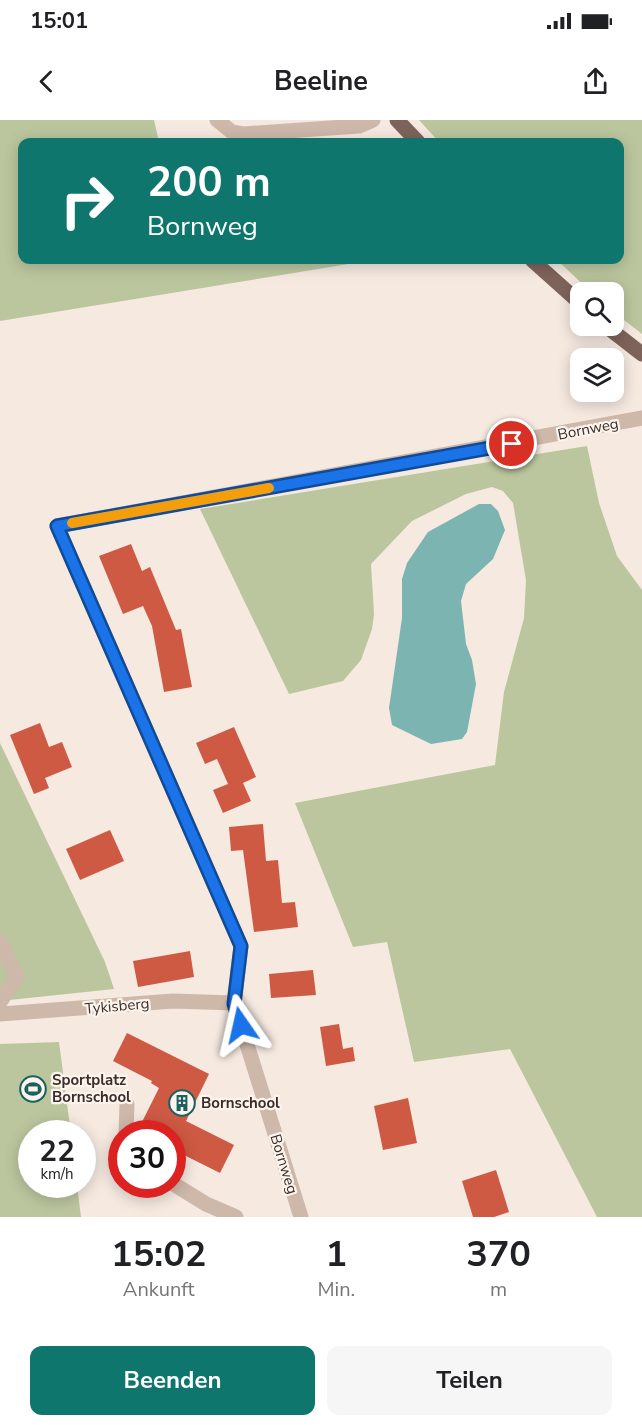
<!DOCTYPE html>
<html lang="de">
<head>
<meta charset="utf-8">
<style>
	:root { --surface:#fff; --page:#f6f6f6; --text:#202124; --muted:#757577; --accent:#0f766e }
	body { margin:0; font-family:"Nunito Sans",sans-serif; background:var(--page); color:var(--text); height:100vh; display:flex; flex-direction:column; font-size:22px; white-space:nowrap }
	* { box-sizing:border-box; margin:0 }
	p { font-size:20px; color:var(--muted) }
	.icon { flex:none; width:33px; height:33px; fill:none; stroke:currentColor; stroke-width:2; stroke-linecap:round; stroke-linejoin:round }
	.map { position:relative; height:1097px; overflow:hidden }
	.side { display:flex; flex-direction:column; background:var(--surface); flex:1 }
	.side>* { flex:none }
	.banner { position:absolute; left:18px; top:18px; width:606px; height:126px; border-radius:12px; box-shadow:0 3px 15px #0003; background:#0f766e; color:#fff; overflow:hidden }
	.buttons { position:absolute; left:570px; top:162px; display:grid; gap:12px }
	.buttons a { display:grid; place-items:center; width:54px; height:54px; border-radius:12px; background:var(--surface); box-shadow:0 3px 15px #0003; font-size:30px }
	.speed { position:absolute; left:18px; top:1000px; display:flex; gap:12px; font-size:30px; font-weight:700; text-align:center }
	.speed>* { display:grid; place-content:center; width:78px; height:78px; border-radius:50%; background:var(--surface); box-shadow:0 3px 15px #0003; line-height:1 }
	.speed small { font-size:15px; font-weight:400 }
	.speed .limit { border:9px solid #d22; background:#fff; color:#111 }
	.pin { position:absolute; display:grid; place-items:center; width:51px; height:51px; color:#fff; margin:-26px; border:3px solid #fff; border-radius:50%; box-shadow:0 2px 6px #0007 }
	.me { position:absolute; width:66px; margin:-33px; rotate:349deg; stroke-linejoin:round; filter:drop-shadow(0 0 4px #0008) }
	.turn { display:flex; align-items:center; gap:21px; height:126px; padding:0 30px; font-size:27px }
	.turn .icon { width:78px; height:78px; stroke-width:2.5 }
	.turn b { display:block; font-size:42px; line-height:51px }
	.eta { display:flex; justify-content:space-evenly; align-items:center; height:102px; text-align:center }
	.eta b { font-size:36px; font-weight:700; line-height:42px }
	.action { display:flex; gap:12px; margin-top:auto; padding:12px 30px }
	.action a { flex:1; height:69px; border-radius:12px; background:var(--accent); color:#fff; font-size:24px; font-weight:700; line-height:69px; text-align:center }
	.action a+a { background:var(--page); color:var(--text) }
	.status { display:flex; justify-content:space-between; align-items:center; height:42px; padding:0 30px; background:var(--surface); direction:ltr }
	.status svg { height:16px; fill:currentColor }
	header { display:flex; justify-content:space-between; align-items:center; height:78px; padding:0 30px; background:var(--surface); font-size:27px; font-weight:700 }
	.map>svg:first-child { display:block }
</style>
</head>
<body>
<div class="status"><b>15:01</b><svg viewBox="0 0 49 12"><path d="M0 12V9h3v3zM5 12V6h3v6zM10 12V3h3v9zM15 12V0h3v12zM26 1h20v11H26zM47 4h2v5h-2z"/></svg></div>
<header><svg class="icon" aria-label="back" viewBox="0 0 24 24"><path d="M15 5l-7 7 7 7"/></svg>Beeline<svg class="icon" aria-label="share" viewBox="0 0 24 24"><path d="M12 15V3M7 8l5-5 5 5M5 13v7h14v-7"/></svg></header>
<div class="map">
<svg width="642" height="1097" viewBox="0 0 642 1097">
	<rect width="100%" height="100%" fill="#f5e9e0"/>
	<g fill="#bbc69e">
		<polygon points="0,0 154,0 159,22 22,22 22,140 373,140 0,201"/>
		<polygon points="419,0 642,0 642,214 614,192 614,172 591,172 557,140 620,140 620,22 439,22"/>
		<polygon points="587,326 599,383 617,436 642,470 642,1097 597,1097 510,929 414,942 387,822 353,827 295,683 495,645 504,572 524,498 526,460 513,383 503,371 492,367 466,374 412,401 371,444 374,494 372,509 361,540 343,561 289,574 200,389"/>
		<polygon points="0,623 105,842 114,869 0,881"/>
		<polygon points="59,922 71,1014 32,1014 32,1065 77,1065 81,1097 0,1097 0,924"/>
	</g>
	<polygon fill="#7cb4b2" points="479,384 491,384 498,391 505,410 493,439 466,464 461,481 466,524 472,540 476,564 467,612 462,619 431,624 392,605 389,588 402,498 402,459 407,443 428,412"/>
	<g fill="#ce5a44">
		<polygon points="131,424 142,451 150,447 176,510 181,509 192,567 164,572 152,506 143,486 123,494 99,436"/>
		<polygon points="40,603 49,627 62,622 72,647 45,658 49,668 34,674 10,615"/>
		<polygon points="234,607 256,657 243,663 251,681 223,693 213,670 228,664 217,639 205,644 196,623"/>
		<polygon points="263,704 266,741 278,740 282,783 295,782 298,807 254,812 243,730 231,731 229,707"/>
		<polygon points="110,710 124,741 80,760 66,729"/>
		<polygon points="190,831 194,857 138,867 133,841"/>
		<polygon points="313,850 316,875 271,878 269,854"/>
		<polygon points="339,904 343,929 353,927 355,941 326,946 320,907"/>
		<polygon points="127,913 209,954 186,1001 234,1025 220,1053 172,1029 172,1014 136,1014 159,968 151,963 152,961 113,941"/>
		<polygon points="408,978 417,1023 383,1030 374,986"/>
		<polygon points="496,1050 509,1092 494,1097 473,1097 462,1061"/>
	</g>
	<g fill="none" stroke-linecap="round" stroke-linejoin="round">
		<g stroke="#ceb8aa" stroke-width="15">
			<polyline points="217,0 232,12 243,14 359,6 373,0"/>
			<polyline points="0,822 17,857 0,882"/>
			<polyline points="0,894 173,881 234,883"/>
			<polyline points="126,1014 127,984"/>
			<polyline points="172,1063 206,1084 236,1097"/>
			<polyline points="301,1097 234,883 241,826 57,406 642,298"/>
		</g>
		<g stroke="#7e635a" stroke-width="15">
			<polyline points="397,0 418,22"/>
			<polyline points="532,140 580,183"/>
			<polyline points="606,206 642,234"/>
		</g>
	</g>
	<g fill="none" stroke-linecap="round" stroke-linejoin="round">
		<g stroke="#114b97" stroke-width="15">
			<polyline id="route" points="241,905 234,884 241,826 57,406 512,324"/>
		</g>
		<use href="#route" stroke="#1a73e8" stroke-width="10"/>
		<polyline stroke="#f59e0b" stroke-width="10" points="72,403 269,368"/>
	</g>
	<defs>
		<g id="stadium-ring" transform="scale(1.35)"><circle r="9.5" fill="#fcf4ed" stroke="#1c6160" stroke-width="1.5"/><path d="M0-5a6.5 5 0 1 0 0 10a6.5 5 0 1 0 0-10ZM-3.5-1.8h7v3.6h-7Z" fill="#1c6160"/></g>
		<g id="building-ring" transform="scale(1.35)"><circle r="9.5" fill="#fcf4ed" stroke="#1c6160" stroke-width="1.5"/><path d="M-4-6H4V6H1V3H-1V6H-4ZM-2.5-4.3h1.7v1.8h-1.7ZM.8-4.3h1.7v1.8H.8ZM-2.5-1h1.7V.8h-1.7ZM.8-1h1.7V.8H.8Z" fill="#1c6160"/></g>
	</defs>
	<g fill-rule="evenodd">
		<use href="#stadium-ring" x="33" y="969"/>
		<use href="#building-ring" x="182" y="983"/>
	</g>
	<g text-anchor="middle" dominant-baseline="central" stroke-width="4.5" stroke-linejoin="round" paint-order="stroke">
		<g font-size="15" fill="#3b2e2a" stroke="#fcf4ed">
			<text transform="translate(588 309) rotate(-11)">Bornweg</text>
			<text transform="translate(117 886) rotate(-5)">Tykisberg</text>
			<text transform="translate(284 1044) rotate(73)">Bornweg</text>
		</g>
		<g font-size="15" font-weight="bold" fill="#3b2e2a" stroke="#fcf4ed" text-anchor="start">
			<text x="52" y="960">Sportplatz<tspan x="52" dy="17">Bornschool</tspan></text>
			<text x="201" y="983">Bornschool</text>
		</g>
	</g>
</svg>
<div class="buttons">
<a><svg class="icon" aria-label="search" viewBox="0 0 24 24"><circle cx="10" cy="10" r="6"/><path d="M15 15l6 6"/></svg></a>
<a><svg class="icon" aria-label="layers" viewBox="0 0 24 24"><path d="M12 4l9 5-9 5-9-5zM3 14l9 5 9-5"/></svg></a>
</div>
<div class="speed"><div>22<small>km/h</small></div><div class="limit">30</div></div>
<div class="pin" style="left:512px;top:324px;background:#d93025"><svg class="icon" aria-label="arrive" viewBox="0 0 24 24"><path d="M6 21V4h12l-3 4 3 4H6"/></svg></div>
<svg class="me" style="left:241px;top:905px" viewBox="-20 -20 40 40"><path d="M0-17L14 15 0 8-14 15z" fill="#1a73e8" stroke="#fff" stroke-width="4"/></svg>
<div class="banner">
<div class="turn"><svg class="icon" aria-label="right" viewBox="0 0 24 24"><path d="M7 20v-9h11M14 6l5 5-5 5"/></svg><div><b>200 m</b>Bornweg</div></div>
</div>
</div>
<section class="side">
<div class="eta">
<div><b>15:02</b><p>Ankunft</p></div>
<div><b>1</b><p>Min.</p></div>
<div><b>370</b><p>m</p></div>
</div>
<div class="action"><a>Beenden</a><a>Teilen</a></div>
</section>
</body>
</html>
